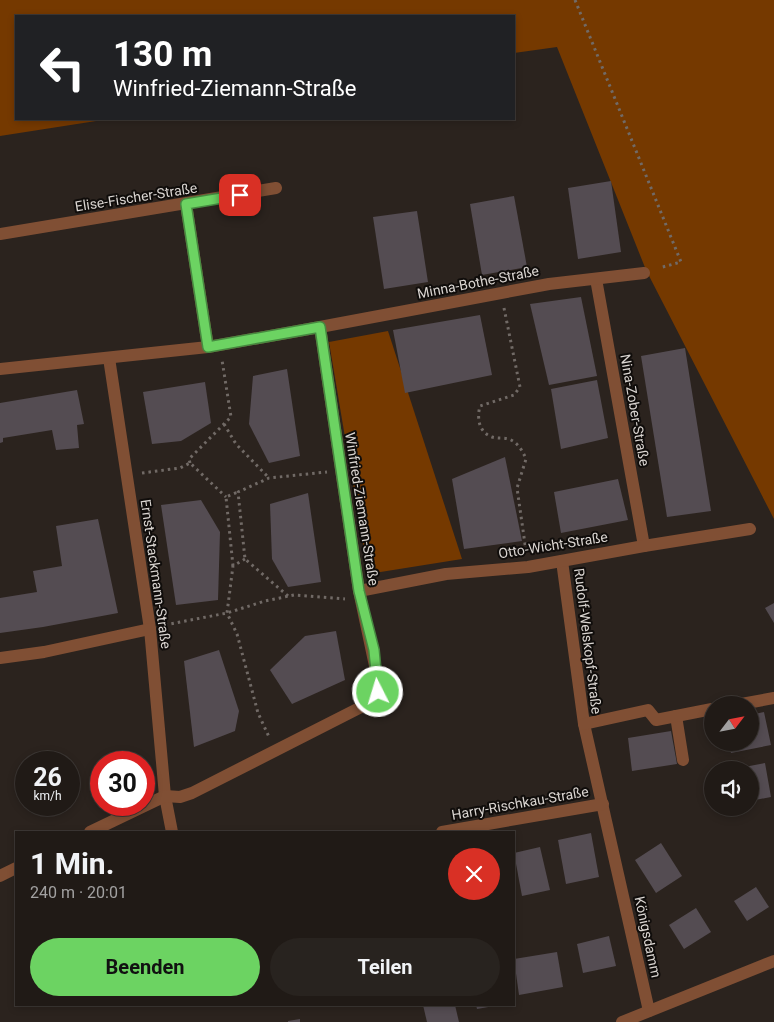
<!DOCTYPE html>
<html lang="de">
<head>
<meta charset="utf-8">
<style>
	:root { --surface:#201a16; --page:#28231f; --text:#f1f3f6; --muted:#a2a1a1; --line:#3d3835; --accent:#6cd362 }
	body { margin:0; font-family:Roboto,sans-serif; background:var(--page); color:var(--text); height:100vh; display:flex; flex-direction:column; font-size:19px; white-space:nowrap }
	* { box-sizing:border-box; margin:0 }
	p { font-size:16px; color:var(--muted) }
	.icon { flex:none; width:28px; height:28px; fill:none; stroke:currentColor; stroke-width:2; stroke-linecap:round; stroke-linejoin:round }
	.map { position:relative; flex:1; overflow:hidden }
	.details { position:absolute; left:15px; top:831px; width:500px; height:175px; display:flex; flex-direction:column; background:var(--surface); border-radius:0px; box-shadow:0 2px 8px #0003,0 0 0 1px var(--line) }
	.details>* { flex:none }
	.top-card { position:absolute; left:15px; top:15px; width:500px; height:105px; border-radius:0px; box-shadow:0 2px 8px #0003,0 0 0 1px var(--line); background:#202124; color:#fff; overflow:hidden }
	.needle { width:32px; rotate:58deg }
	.fabs { position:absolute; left:704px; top:696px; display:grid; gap:10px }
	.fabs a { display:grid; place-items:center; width:55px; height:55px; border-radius:50%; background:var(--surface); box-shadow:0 2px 8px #0003,0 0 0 1px var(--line); font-size:25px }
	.speed { position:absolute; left:15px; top:751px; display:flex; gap:10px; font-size:25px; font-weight:700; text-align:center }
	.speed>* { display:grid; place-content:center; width:65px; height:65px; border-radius:50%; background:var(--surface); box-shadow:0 2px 8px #0003,0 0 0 1px var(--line); line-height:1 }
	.speed small { font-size:12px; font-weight:400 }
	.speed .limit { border:8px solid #d22; background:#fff; color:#111 }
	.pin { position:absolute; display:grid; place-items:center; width:42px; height:42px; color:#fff; margin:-21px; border-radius:10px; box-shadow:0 2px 8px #0006 }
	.me { position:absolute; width:55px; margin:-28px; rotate:355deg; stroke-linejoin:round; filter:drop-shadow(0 0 4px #0008) }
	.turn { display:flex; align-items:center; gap:18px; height:105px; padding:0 15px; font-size:22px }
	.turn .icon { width:65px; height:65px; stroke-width:2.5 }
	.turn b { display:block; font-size:35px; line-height:42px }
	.round { display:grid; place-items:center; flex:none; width:52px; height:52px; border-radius:26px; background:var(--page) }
	.head { display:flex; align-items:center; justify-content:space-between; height:85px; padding:0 15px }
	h1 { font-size:30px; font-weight:700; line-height:38px }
	.primary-button { display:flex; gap:10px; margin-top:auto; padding:10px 15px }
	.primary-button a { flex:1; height:58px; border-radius:30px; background:var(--accent); color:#111; font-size:20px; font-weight:700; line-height:58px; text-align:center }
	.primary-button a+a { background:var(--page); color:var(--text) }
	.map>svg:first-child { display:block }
</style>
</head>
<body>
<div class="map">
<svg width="774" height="1022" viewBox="0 0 774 1022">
	<rect width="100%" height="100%" fill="#2b231e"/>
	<g fill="#753900">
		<polygon points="0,0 774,0 774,519 646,270 557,47 514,53 514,16 16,16 16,119 109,119 0,136"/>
		<polygon points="388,331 462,559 368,574 329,342"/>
	</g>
	<g fill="#544c52">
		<polygon points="611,181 621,252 578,259 568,188"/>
		<polygon points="514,196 527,267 482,275 470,204"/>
		<polygon points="417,211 428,282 384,289 373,217"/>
		<polygon points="581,297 597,376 549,385 530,304"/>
		<polygon points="480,315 492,375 405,393 393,330"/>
		<polygon points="685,348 711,511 667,517 641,356"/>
		<polygon points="287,369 300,456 269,463 249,424 253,376"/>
		<polygon points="597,380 608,438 561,449 551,389"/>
		<polygon points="205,382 211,423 181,441 152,444 143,392"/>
		<polygon points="77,390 84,424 77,425 79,448 56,450 52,430 3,438 3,442 0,443 0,403"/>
		<polygon points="505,457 522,541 464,549 452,479"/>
		<polygon points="618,479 628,520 561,533 554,492"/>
		<polygon points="308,493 321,582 288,587 272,559 270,504"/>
		<polygon points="201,500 220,532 218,600 176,605 161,505"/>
		<polygon points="98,519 118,613 43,627 0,633 0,598 37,592 33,571 62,566 56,526"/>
		<polygon points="774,603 774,623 765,608"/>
		<polygon points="336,631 345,680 292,704 270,670 305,636"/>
		<polygon points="219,650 239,711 235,731 194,747 184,661"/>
		<polygon points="764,712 771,745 731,753 728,742 750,742 750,715"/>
		<polygon points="671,731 677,764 632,771 628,738"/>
		<polygon points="765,763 771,797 750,801 750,770 740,770 739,768"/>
		<polygon points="591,833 599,877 566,884 558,840"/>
		<polygon points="661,843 682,876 656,893 635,860"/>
		<polygon points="540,847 550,890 522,896 514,853"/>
		<polygon points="756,887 769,907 747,921 734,901"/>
		<polygon points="696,908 711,932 684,949 669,925"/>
		<polygon points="609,936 616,966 583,973 577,944"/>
		<polygon points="557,952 563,987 519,995 514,959"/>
		<polygon points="423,1005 455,1005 459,1022 427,1022"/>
		<polygon points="476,1005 494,1005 494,1006 477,1009"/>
		<polygon points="300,1019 300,1022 288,1022 288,1021"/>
	</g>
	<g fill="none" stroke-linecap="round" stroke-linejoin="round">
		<g stroke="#716a66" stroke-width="3" stroke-dasharray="2.5 4" stroke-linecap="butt">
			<polyline points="575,0 681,262 659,268"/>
			<path d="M 504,308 L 520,387 L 514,395 L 480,406 C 477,417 478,432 492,437 C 498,439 505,437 511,440 C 519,444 523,452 526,459 L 517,488 L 526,551"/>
			<polyline points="224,424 236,444 269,478"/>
			<polyline points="190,463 189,459 231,417 222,360"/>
			<polyline points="142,473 180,468 190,463 226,497"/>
			<polyline points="245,559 233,566 227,613 237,634 258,713 269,737"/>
			<polyline points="233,566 226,497 238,492"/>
			<polyline points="288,596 245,559 238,492 269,478 327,472"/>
			<polyline points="165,625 227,613 265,601 294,595 345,599"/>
		</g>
		<g stroke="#804f34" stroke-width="12">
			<polyline points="186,204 208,347"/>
			<polyline points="0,234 276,188"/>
			<polyline points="596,279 644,546"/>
			<polyline points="320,327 549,284 644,273"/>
			<polyline points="109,358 150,629 165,796 172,832"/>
			<polyline points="0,369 208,347 320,327 359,591 378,680 378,692 373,701 192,793 180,797 165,796 90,832"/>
			<polyline points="562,561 584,724 649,1011"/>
			<polyline points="359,591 446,574 528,567 644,546 750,529"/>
			<polyline points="0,658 44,652 150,629"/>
			<polyline points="736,705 774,698"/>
			<polyline points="676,716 683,760"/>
			<polyline points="584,724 648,710 656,720 712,709"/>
			<polyline points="442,832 603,804"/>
			<polyline points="0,876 16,868"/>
			<polyline points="622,1022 774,961"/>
		</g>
	</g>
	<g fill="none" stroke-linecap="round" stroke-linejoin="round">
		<g stroke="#468940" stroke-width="12">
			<polyline id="route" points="240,195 186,204 208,347 320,327 359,591 374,650 378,692"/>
		</g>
		<use href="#route" stroke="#6cd362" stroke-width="9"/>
	</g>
	<g text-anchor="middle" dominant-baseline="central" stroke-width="4" stroke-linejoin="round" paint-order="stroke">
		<g font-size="14" fill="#dad5d1" stroke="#100d0b">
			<text transform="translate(136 197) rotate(-9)">Elise-Fischer-Straße</text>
			<text transform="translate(478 282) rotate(-11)">Minna-Bothe-Straße</text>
			<text transform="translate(635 410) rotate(80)">Nina-Zober-Straße</text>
			<text transform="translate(362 509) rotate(81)">Winfried-Ziemann-Straße</text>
			<text transform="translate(553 545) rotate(-9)">Otto-Wicht-Straße</text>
			<text transform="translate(156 574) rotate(82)">Ernst-Stackmann-Straße</text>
			<text transform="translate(588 641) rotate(83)">Rudolf-Welskopf-Straße</text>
			<text transform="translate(520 803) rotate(-10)">Harry-Rischkau-Straße</text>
			<text transform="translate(648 937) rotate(78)">Königsdamm</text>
		</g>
	</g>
</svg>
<div class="fabs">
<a><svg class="needle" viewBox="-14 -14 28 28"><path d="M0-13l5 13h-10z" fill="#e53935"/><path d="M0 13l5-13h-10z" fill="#a2a1a1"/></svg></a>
<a><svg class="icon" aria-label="sound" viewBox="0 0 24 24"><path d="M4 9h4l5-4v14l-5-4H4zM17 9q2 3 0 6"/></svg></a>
</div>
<div class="speed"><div>26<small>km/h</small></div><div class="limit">30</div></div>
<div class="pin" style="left:240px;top:195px;background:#d93025"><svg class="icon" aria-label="arrive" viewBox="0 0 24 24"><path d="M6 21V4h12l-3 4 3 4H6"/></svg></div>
<svg class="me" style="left:378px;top:692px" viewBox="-20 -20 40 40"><circle r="17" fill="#6cd362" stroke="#fff" stroke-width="3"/><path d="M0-11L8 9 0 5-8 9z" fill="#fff"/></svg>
<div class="top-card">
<div class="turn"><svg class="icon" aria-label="left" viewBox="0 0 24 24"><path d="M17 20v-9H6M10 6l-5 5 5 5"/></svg><div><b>130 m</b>Winfried-Ziemann-Straße</div></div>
</div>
<section class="details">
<div class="head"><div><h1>1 Min.</h1><p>240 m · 20:01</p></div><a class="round" style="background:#d93025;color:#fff"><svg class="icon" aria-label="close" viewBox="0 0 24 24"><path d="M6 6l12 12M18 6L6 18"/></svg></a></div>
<div class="primary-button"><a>Beenden</a><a>Teilen</a></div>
</section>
</div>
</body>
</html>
